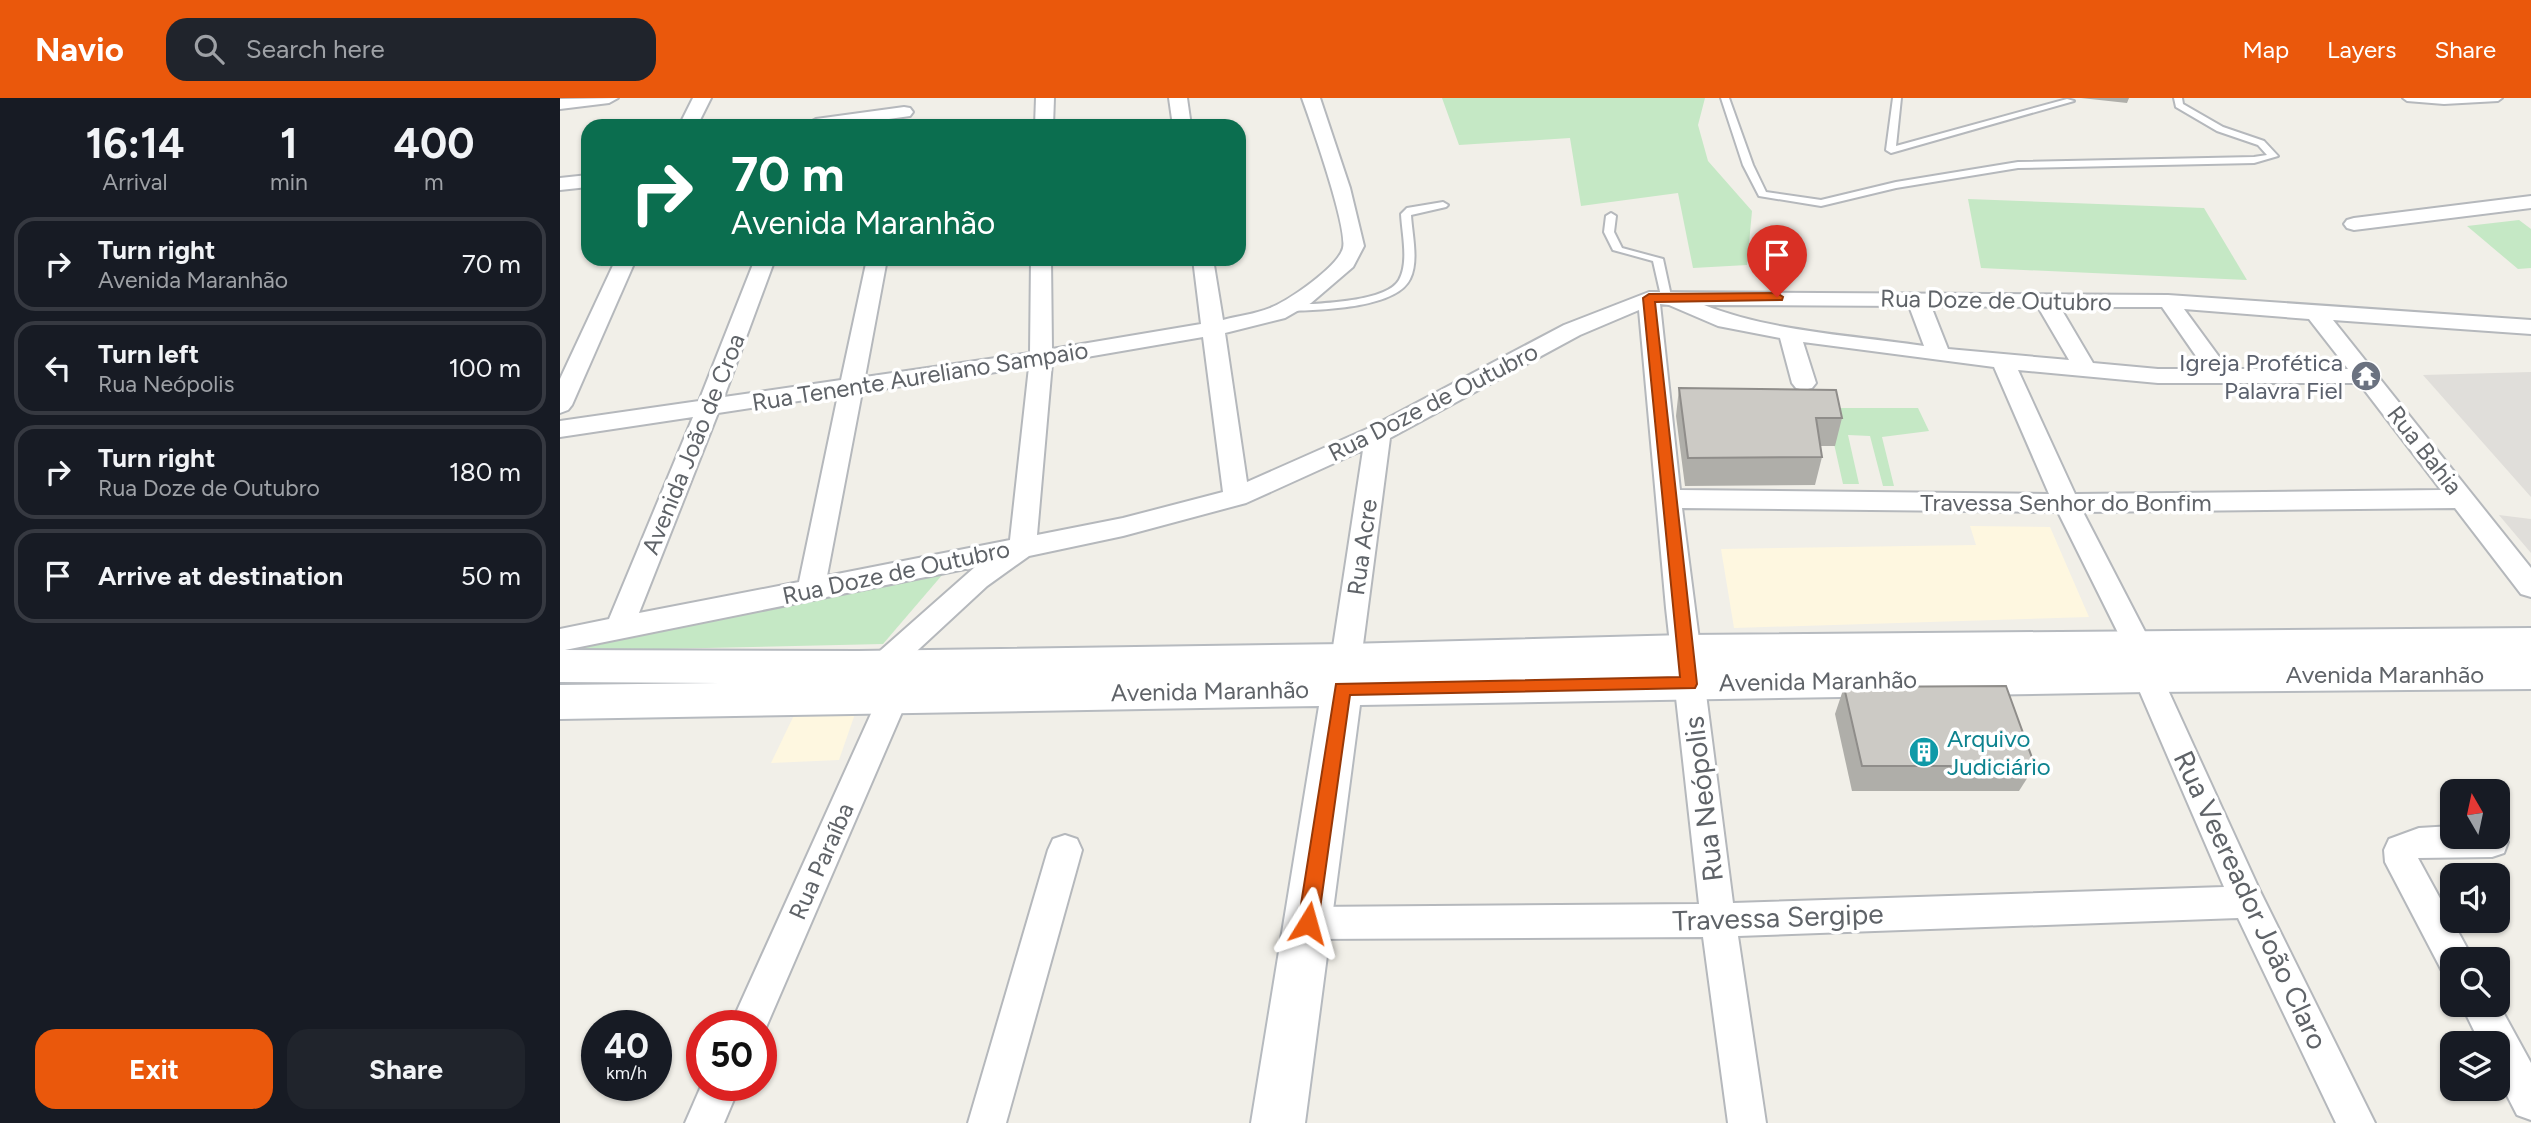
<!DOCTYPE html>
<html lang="en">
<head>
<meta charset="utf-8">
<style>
	:root { --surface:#171b24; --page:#20242c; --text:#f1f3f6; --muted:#9ea1a6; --line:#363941; --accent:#ea580c }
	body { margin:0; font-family:Figtree,sans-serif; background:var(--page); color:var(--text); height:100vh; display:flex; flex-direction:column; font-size:26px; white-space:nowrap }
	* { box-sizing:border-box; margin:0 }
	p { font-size:23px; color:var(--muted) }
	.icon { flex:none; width:38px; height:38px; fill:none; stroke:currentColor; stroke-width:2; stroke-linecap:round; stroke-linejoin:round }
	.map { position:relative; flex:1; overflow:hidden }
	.panel { display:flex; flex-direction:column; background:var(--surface); width:560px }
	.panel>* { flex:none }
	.banner { position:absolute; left:21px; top:21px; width:665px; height:147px; border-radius:21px; box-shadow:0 2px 5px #0004; background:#0b6e4f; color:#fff; overflow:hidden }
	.needle { width:46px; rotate:351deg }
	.controls { position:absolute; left:1880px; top:681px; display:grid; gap:14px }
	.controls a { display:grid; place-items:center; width:70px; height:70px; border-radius:14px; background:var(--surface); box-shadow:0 2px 5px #0004; font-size:35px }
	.speed { position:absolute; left:21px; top:912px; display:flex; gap:14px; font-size:35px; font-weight:700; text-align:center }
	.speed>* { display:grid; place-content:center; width:91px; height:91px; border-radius:50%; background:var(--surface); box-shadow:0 2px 5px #0004; line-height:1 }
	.speed small { font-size:18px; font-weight:400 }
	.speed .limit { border:10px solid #d22; background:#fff; color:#111 }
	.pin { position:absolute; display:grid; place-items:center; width:60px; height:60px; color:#fff; margin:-72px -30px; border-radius:50% 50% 50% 0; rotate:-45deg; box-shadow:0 0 7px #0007 }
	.pin .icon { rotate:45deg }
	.me { position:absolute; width:77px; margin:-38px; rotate:8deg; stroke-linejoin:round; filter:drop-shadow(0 0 5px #0008) }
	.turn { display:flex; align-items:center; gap:24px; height:147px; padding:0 35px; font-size:32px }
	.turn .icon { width:91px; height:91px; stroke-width:2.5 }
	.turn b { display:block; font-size:49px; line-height:60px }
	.eta { display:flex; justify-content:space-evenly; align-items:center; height:119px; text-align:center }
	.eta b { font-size:42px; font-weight:700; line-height:49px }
	.action { display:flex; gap:14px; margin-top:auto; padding:14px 35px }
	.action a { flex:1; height:80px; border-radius:21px; background:var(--accent); color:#fff; font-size:28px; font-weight:700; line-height:80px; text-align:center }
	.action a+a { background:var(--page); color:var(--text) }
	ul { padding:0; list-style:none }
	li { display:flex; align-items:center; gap:21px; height:94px; margin:0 14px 10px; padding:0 21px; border:4px solid var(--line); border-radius:21px }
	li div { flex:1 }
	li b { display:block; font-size:26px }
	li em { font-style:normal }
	header { display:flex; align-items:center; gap:42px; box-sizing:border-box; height:98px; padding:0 35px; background:var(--accent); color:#fff }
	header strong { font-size:33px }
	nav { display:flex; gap:38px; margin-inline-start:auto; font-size:24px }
	.search { width:490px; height:63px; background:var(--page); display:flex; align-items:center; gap:18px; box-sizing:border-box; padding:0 24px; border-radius:21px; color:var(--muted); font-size:26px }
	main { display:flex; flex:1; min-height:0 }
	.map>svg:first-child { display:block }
</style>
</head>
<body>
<header>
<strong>Navio</strong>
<div class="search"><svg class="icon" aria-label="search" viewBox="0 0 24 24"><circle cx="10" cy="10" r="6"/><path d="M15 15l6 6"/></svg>Search here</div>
<nav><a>Map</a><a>Layers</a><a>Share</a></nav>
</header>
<main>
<section class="panel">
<div class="eta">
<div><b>16:14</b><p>Arrival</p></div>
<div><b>1</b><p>min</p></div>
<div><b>400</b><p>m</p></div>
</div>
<ul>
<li><svg class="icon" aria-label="right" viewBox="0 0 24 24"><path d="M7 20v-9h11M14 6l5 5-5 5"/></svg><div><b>Turn right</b><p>Avenida Maranhão</p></div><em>70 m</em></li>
<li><svg class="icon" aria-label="left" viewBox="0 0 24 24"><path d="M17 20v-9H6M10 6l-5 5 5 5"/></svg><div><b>Turn left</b><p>Rua Neópolis</p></div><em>100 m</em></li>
<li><svg class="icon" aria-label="right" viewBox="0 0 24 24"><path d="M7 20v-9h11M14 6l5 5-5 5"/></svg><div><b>Turn right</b><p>Rua Doze de Outubro</p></div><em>180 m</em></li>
<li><svg class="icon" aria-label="arrive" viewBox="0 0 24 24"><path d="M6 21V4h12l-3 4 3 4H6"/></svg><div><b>Arrive at destination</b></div><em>50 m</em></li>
</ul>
<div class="action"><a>Exit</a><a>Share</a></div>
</section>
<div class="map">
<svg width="1971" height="1025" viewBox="0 0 1971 1025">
	<rect width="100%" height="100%" fill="#f1efe8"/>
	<g fill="#fef7e0">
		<polygon points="1410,428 1490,429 1529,519 1174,530 1161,451 1416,447"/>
		<polygon points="236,613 296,613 279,662 211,665"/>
	</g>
	<g fill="#e0deda">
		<polygon points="1971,274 1971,399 1863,277"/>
		<polygon points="1939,417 1971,421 1971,455"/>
	</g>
	<g fill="#c5e8c5">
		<polygon points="882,0 1145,0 1138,27 1148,63 1192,113 1187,167 1133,170 1118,95 1021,108 1010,40 899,47"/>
		<polygon points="1408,101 1644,110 1687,182 1421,170"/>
		<polygon points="1959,122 1971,131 1971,170 1958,171 1907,128"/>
		<polygon points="1266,310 1358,310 1369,333 1322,339 1334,388 1323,388 1310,338 1288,337 1299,386 1283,386"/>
		<polygon points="389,469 323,546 8,553"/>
	</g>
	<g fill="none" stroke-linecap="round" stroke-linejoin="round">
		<g stroke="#b5b8bc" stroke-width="4">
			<g id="lane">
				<polygon points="1161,0 1169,0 1193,67 1206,94 1261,102 1336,84 1458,64 1694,59 1707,57 1698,47 1657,33 1616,9 1614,0 1622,0 1623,6 1663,29 1704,43 1718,58 1694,65 1458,70 1336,90 1261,108 1199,98 1183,67"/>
				<polygon points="1333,0 1341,0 1336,48 1507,1 1514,3 1331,55 1326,52"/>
				<polygon points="1843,0 1942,0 1938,3 1884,6 1847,3"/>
				<path d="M 883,104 L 888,107 L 886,109 L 851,117 C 852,136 859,163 850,181 C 836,211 757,212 728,213 L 723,210 L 728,207 C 752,206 826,205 839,182 C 849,164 842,136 841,116 L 847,110 Z"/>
				<polygon points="1051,115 1056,118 1054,134 1062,150 1103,161 1111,198 1110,200 1106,201 1101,198 1093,163 1053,152 1044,134 1046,118"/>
			</g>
		</g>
		<g stroke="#b5b8bc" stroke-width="4">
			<g id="street">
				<polygon points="58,0 49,5 0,11 0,1"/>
				<polygon points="133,0 151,0 137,28 119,28"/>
				<polygon points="476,0 494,0 493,28 475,28"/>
				<polygon points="609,0 627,0 631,28 613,28"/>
				<path d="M 742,0 L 760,0 L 790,90 L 804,148 L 793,169 L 751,205 L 725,220 L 665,235 L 687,384 L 809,330 L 1004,227 L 1089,194 L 1608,197 L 1971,222 L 1971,236 L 1773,222 L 1971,470 L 1971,499 L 1961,496 L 1895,410 L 1523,414 L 1594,551 L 1590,559 L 1580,562 L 1570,559 L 1498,414 L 1122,410 L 1173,805 L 1664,789 L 1573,578 L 1578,570 L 1588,566 L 1598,570 L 1700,793 L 1815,1025 L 1776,1025 L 1678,820 L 1178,838 L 1206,1025 L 1168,1025 L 1143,839 L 748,841 L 736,837 L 731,825 L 736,813 L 748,809 L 1139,806 L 1106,510 L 1079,212 L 1020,237 L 830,340 L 801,562 L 796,570 L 786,574 L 776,570 L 771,562 L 803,352 L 686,405 L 563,438 L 469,458 L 427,488 L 332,576 L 322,580 L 312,576 L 307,568 L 312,560 L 415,469 L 0,553 L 0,531 L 49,521 L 133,319 L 0,339 L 0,323 L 139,303 L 195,161 L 215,161 L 164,299 L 281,282 L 307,161 L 327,161 L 305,279 L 470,255 L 471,161 L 491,161 L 492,251 L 641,226 L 633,161 L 653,161 L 663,222 C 678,218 695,216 710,210 C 728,203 778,169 783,150 C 788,130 751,25 742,0 ZM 1100,206 L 1109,207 L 1158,228 L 1220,240 L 1232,285 L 1236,290 L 1244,292 L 1252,290 L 1256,285 L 1243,244 L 1434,269 L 1489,396 L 1120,392 ZM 1144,207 L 1349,208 L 1364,248 C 1291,237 1213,234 1144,207 ZM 1371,208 L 1478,209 L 1509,262 L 1388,251 ZM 1500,209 L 1602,209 L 1645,271 L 1598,271 L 1533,265 ZM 1624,211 L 1749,221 L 1788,271 L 1668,271 ZM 643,239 L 663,394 L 563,420 L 477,437 L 492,265 ZM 469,269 L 450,442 L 267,478 L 302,294 ZM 1458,272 L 1598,285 L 1799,285 L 1881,392 L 1515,396 ZM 278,297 L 239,484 L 79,515 L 158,315 Z"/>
				<polygon points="344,9 350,10 353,14 350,18 280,28 247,26 256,21"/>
				<polygon points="28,77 28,89 0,92 0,80"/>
				<polygon points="1971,98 1971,110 1794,132 1787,130 1784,126 1787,122 1794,120"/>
				<polygon points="56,161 76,161 12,307 8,312 0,315 0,281"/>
				<polygon points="334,586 345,589 349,598 201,941 201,928 170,928 319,598 323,589"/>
				<polygon points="1892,728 1892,738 1937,738 1937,731 1944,733 1948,744 1944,755 1932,759 1858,760 1913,861 1892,861 1892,877 1882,873 1825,764 1824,752 1829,741 1859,730"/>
				<polygon points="505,737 517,741 522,752 446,1025 408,1025 488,752 493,741"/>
				<polygon points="1937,903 1971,965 1971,1022 1957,1017 1937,978 1937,945 1920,945 1901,906 1937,906"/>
				<polygon points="142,986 180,987 164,1025 125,1025"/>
			</g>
		</g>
		<g stroke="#b6babf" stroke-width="4">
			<polygon id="secondary" points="1971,530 1971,591 1588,594 800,607 745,1025 691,1025 759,608 0,621 0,587 159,585 0,584 0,552 298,553 786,546 1125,537"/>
		</g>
		<use href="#lane" fill="#fff" fill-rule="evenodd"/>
		<use href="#street" fill="#fff" fill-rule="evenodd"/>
		<use href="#secondary" fill="#fff" fill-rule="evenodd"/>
	</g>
	<g fill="#afaea9">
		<polygon points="1521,0 1569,0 1567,5"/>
		<polygon points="1119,290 1282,320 1275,348 1260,348 1262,359 1255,387 1125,388 1116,318"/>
		<polygon points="1284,589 1475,668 1459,693 1292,693 1275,616"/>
	</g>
	<g fill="#cccac5" stroke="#8f8d8a" stroke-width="2">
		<polygon points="1119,290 1276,292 1282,320 1256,320 1262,359 1128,360"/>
		<polygon points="1446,588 1475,668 1302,668 1284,589"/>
	</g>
	<polygon fill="#ea580c" stroke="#983908" stroke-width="2" points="1217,195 1223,199 1222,202 1095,204 1137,586 1135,590 790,597 758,825 755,831 748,834 741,831 738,825 776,586 1120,579 1083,200 1089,196"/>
	<defs>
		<g id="temple-disc" transform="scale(1.575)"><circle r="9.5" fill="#6b7280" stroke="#fff"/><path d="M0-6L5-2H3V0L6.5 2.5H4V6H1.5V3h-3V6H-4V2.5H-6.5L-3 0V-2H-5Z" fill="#fff"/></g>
		<g id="building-disc" transform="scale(1.575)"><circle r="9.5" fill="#0f9aa8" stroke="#fff"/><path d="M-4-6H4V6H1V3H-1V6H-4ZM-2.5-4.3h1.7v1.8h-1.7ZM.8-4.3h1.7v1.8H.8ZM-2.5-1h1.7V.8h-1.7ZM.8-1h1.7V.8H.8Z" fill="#fff"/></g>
	</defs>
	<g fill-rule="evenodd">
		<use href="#temple-disc" x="1806" y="278"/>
		<use href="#building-disc" x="1364" y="654"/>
	</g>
	<g text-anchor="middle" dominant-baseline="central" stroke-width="7" stroke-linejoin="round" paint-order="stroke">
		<g font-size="24" fill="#5f6368" stroke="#fff">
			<text transform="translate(1436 202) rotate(1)">Rua Doze de Outubro</text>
			<text transform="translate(360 278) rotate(-9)">Rua Tenente Aureliano Sampaio</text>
			<text transform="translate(873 304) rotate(-27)">Rua Doze de Outubro</text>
			<text transform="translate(133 346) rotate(-68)">Avenida João de Croa</text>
			<text transform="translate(1865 352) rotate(52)">Rua Bahia</text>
			<text x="1506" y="404">Travessa Senhor do Bonfim</text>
			<text transform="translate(802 449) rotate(-82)">Rua Acre</text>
			<text transform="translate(336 474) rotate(-12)">Rua Doze de Outubro</text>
			<text x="1825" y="576">Avenida Maranhão</text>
			<text transform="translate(1258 583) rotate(-1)">Avenida Maranhão</text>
			<text transform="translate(650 593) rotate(-1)">Avenida Maranhão</text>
			<text transform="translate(261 763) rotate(-66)">Rua Paraíba</text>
		</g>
		<g font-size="24" fill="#5b616d" stroke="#fff" text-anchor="end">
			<text x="1783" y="264">Igreja Profética<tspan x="1783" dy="28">Palavra Fiel</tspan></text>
		</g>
		<g font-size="24" fill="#0d838f" stroke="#fff" text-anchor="start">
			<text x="1387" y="640">Arquivo<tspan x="1387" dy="28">Judiciário</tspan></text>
		</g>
		<g font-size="28" fill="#5f6368" stroke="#fff">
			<text transform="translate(1143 701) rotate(-97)">Rua Neópolis</text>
			<text transform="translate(1691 802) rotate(65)">Rua Veereador João Claro</text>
			<text transform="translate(1218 819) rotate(-2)">Travessa Sergipe</text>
		</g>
	</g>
</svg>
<div class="controls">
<a><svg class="needle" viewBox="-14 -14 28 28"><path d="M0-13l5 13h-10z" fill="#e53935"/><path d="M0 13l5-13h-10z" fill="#9ea1a6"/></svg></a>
<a><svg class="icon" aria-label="sound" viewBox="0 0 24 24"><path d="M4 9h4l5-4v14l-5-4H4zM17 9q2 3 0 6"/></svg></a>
<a><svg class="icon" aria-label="search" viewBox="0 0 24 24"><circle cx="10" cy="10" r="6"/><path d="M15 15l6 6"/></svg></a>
<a><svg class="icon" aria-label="layers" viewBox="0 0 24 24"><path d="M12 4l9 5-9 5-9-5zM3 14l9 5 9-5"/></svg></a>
</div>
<div class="speed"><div>40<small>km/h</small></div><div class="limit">50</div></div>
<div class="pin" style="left:1217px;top:199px;background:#d93025"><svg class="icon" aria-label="arrive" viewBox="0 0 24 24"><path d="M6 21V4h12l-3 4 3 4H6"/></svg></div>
<svg class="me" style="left:748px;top:825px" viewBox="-20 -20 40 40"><path d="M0-17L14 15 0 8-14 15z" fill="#ea580c" stroke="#fff" stroke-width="4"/></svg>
<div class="banner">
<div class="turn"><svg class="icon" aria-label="right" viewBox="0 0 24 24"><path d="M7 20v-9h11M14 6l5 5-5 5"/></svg><div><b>70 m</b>Avenida Maranhão</div></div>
</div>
</div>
</main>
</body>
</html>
